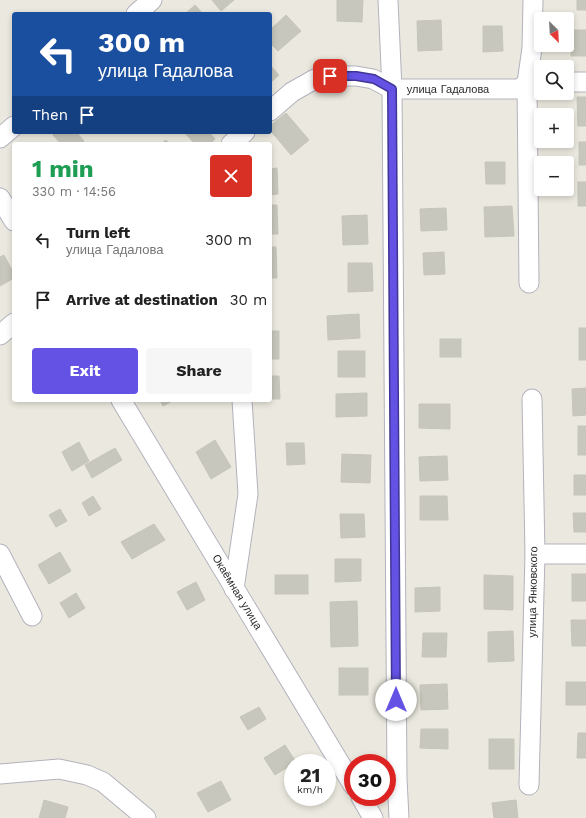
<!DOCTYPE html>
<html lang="en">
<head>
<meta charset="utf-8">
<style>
	:root { --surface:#fff; --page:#f6f6f6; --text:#222; --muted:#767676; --accent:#6352e4 }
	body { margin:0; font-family:"Work Sans",sans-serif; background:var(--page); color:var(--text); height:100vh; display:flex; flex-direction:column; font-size:15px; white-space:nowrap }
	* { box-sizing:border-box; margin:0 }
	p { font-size:13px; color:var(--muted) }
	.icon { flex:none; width:22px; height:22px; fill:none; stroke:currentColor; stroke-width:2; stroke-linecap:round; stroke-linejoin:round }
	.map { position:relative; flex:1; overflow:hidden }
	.side { position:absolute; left:12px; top:142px; width:260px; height:260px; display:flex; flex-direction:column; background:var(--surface); border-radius:4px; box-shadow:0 2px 6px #0003 }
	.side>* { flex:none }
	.top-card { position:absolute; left:12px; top:12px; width:260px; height:122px; border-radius:4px; box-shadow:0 2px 6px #0003; background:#1a4fa0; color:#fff; overflow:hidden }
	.needle { width:26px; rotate:156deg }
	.buttons { position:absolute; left:534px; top:12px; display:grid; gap:8px }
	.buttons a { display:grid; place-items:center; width:40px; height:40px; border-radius:4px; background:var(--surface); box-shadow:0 2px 6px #0003; font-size:20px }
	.speed { position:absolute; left:284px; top:754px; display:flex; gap:8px; font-size:20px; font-weight:700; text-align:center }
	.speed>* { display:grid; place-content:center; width:52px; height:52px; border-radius:50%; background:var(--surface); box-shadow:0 2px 6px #0003; line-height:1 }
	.speed small { font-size:10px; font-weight:400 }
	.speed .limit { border:6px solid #d22; background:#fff; color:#111 }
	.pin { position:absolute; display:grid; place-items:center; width:34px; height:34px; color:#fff; margin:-17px; border-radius:8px; box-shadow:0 2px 6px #0006 }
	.me { position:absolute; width:44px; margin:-22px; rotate:0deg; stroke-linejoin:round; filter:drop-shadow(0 0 3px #0008) }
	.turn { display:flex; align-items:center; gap:14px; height:84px; padding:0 20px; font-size:18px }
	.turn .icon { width:52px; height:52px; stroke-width:2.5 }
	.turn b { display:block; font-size:28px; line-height:34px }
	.then { display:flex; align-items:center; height:38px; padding:0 20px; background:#0003; gap:8px; font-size:15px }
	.round { display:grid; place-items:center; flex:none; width:42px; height:42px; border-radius:4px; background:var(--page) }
	.head { display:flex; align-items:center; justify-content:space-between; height:68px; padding:0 20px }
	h1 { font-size:24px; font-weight:700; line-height:30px; color:#1e9e55 }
	.primary-button { display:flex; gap:8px; margin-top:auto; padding:8px 20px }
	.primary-button a { flex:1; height:46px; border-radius:4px; background:var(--accent); color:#fff; font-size:16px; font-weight:700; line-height:46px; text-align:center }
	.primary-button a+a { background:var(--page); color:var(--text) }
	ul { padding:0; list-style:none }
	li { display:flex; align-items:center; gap:12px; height:60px; padding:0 20px }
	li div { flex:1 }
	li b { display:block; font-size:15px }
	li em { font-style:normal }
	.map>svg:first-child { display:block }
</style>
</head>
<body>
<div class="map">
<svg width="586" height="818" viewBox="0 0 586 818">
	<rect width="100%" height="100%" fill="#ebe9df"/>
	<g fill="#c7c7bd" stroke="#c6c5b8">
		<polygon points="212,0 234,0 221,11"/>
		<polygon points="337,0 363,0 362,22 337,21"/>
		<rect x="577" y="0" width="9" height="10"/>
		<polygon points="195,5 203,14 185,14"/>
		<polygon points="286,15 301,31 278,51 270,43 270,30"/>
		<polygon points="441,20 442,50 418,51 417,21"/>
		<polygon points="483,26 502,26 503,51 483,52"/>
		<rect x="571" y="30" width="15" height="26"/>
		<polygon points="270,65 279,75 270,83"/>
		<polygon points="577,97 586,97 586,126 578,126"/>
		<polygon points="286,113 309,140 291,155 270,130 270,126"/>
		<polygon points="56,132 76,132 84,141 81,144 61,144 53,135"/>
		<polygon points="184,132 209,132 215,139 210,144 195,144"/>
		<polygon points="166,140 170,144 161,144"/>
		<rect x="579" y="142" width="7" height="23"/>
		<polygon points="485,162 505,162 505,184 486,184"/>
		<polygon points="277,168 278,194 270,195 270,169"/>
		<rect x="578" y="182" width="8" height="24"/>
		<polygon points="270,205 277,205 278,234 270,234"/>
		<polygon points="512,206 514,236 485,237 484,207"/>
		<polygon points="446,208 447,230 421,231 420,209"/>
		<polygon points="367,215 368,244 343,245 342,216"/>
		<polygon points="270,247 276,247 277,278 270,278"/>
		<polygon points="444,252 445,274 424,275 423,253"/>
		<polygon points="4,255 14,274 14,278 0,286 0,257"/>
		<polygon points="348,263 372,263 373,291 348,292"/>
		<polygon points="359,314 360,338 328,340 327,316"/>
		<rect x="579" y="328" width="7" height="32"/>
		<rect x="270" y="331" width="9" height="28"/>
		<rect x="440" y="339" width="21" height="18"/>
		<rect x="338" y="351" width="27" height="26"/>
		<polygon points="270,376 279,376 280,399 270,399"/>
		<polygon points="586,388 586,415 573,416 572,389"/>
		<polygon points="367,393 367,416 336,417 336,394"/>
		<polygon points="160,400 174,400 163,406"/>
		<polygon points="419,404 450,404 450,429 419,428"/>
		<rect x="578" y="426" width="8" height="29"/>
		<polygon points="215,440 231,467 211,479 196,452"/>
		<polygon points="79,442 89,461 72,471 62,452"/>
		<polygon points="286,443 304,443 305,464 287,465"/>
		<polygon points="115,448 122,460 92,478 85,465"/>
		<polygon points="342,454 371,455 370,483 341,482"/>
		<polygon points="447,456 448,480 420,481 419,457"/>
		<rect x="574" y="475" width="12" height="20"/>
		<polygon points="93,496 101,509 89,516 82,503"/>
		<polygon points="420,496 447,496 448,520 420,520"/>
		<polygon points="60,509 67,521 56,527 49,515"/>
		<polygon points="573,513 586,513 586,532 574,532"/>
		<polygon points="340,514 364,514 365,537 341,538"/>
		<polygon points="154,524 165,540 132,559 121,542"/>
		<polygon points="60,552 71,571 49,584 38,565"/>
		<polygon points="335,559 361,559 361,581 335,582"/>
		<rect x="572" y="574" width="14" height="27"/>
		<rect x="275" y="575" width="33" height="19"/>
		<polygon points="484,575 513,576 513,610 484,609"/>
		<polygon points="196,582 205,600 187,610 177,592"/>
		<polygon points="440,587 440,611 415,612 415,588"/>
		<polygon points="76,593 85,608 69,618 60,603"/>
		<polygon points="357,601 358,646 331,647 330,602"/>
		<polygon points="571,620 586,620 586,646 572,646"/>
		<polygon points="513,631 514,661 488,662 488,632"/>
		<polygon points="423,633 447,633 446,657 422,657"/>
		<rect x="339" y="668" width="29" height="27"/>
		<rect x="566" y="682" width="20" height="23"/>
		<polygon points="447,684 448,709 421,710 420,685"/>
		<polygon points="259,707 266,719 248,730 240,717"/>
		<polygon points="421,729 448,729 448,749 420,748"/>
		<polygon points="578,733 586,733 586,758 577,758"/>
		<rect x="489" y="739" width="25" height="30"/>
		<polygon points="285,745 296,762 275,775 264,758"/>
		<polygon points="221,781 231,800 208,812 197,793"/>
		<polygon points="44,800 68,807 65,818 39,818"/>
		<polygon points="516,800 518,818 494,818 492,803"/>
	</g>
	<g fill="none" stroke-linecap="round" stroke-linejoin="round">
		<g stroke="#b3b2bd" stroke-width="21">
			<g id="minor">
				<polyline points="388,0 392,89 397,779 399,818"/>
				<polyline points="136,14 152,0"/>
				<polyline points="567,82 586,82"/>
				<polyline points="270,111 292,92 315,79 329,76 356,76 373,79 392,89 519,89 527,83 541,83"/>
				<polyline points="0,138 14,126"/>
				<polyline points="231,144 245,132"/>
				<polyline points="0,198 14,221"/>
				<polyline points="529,283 527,83 532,48 533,0"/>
				<polyline points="0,335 14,323"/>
				<polyline points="121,400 353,785"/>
				<polyline points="0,554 32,616"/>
				<polyline points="535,554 586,554"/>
				<polyline points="234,589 248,494 242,400"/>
				<polyline points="0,774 59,769 87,775 103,782 146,818"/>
				<polyline points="529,785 535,554 532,399"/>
				<polyline points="361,797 373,818"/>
			</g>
		</g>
		<use href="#minor" stroke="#fff" stroke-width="19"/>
	</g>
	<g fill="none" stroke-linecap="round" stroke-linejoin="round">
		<g stroke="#403594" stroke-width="10">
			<polyline id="route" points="330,76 356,76 374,79 392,89 396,700"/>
		</g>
		<use href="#route" stroke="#6352e4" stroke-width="7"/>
	</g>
	<g text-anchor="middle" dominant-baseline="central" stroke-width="4" stroke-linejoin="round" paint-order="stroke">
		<g font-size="11" fill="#2b2b2b" stroke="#fff">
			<text x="448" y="89">улица Гадалова</text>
			<text transform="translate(237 592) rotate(59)">Окаёмная улица</text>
			<text transform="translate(533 592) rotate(-89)">улица Янковского</text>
		</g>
	</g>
</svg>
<div class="buttons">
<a><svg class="needle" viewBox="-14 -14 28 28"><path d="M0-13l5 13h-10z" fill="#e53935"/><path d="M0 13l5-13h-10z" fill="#767676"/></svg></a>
<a><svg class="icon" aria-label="search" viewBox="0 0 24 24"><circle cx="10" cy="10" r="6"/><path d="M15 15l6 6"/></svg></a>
<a>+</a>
<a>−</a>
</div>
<div class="speed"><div>21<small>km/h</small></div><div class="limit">30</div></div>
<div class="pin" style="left:330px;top:76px;background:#d93025"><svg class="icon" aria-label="arrive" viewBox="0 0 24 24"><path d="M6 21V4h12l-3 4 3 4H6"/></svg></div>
<svg class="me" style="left:396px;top:700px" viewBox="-20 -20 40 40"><circle r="19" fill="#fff"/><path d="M0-13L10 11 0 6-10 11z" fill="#6352e4"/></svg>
<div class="top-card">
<div class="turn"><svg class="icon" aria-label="left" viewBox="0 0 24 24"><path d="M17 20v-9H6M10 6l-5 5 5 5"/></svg><div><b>300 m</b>улица Гадалова</div></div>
<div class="then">Then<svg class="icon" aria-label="arrive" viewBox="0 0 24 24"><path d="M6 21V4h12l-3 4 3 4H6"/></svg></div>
</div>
<section class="side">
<div class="head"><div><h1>1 min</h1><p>330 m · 14:56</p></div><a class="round" style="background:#d93025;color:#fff"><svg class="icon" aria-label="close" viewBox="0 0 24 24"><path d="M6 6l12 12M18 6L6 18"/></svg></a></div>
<ul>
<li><svg class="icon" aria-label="left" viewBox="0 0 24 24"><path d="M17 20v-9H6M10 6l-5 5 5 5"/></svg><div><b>Turn left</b><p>улица Гадалова</p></div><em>300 m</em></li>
<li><svg class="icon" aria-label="arrive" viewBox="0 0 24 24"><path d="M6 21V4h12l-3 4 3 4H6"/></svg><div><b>Arrive at destination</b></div><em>30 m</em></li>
</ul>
<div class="primary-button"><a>Exit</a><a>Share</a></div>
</section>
</div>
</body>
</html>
